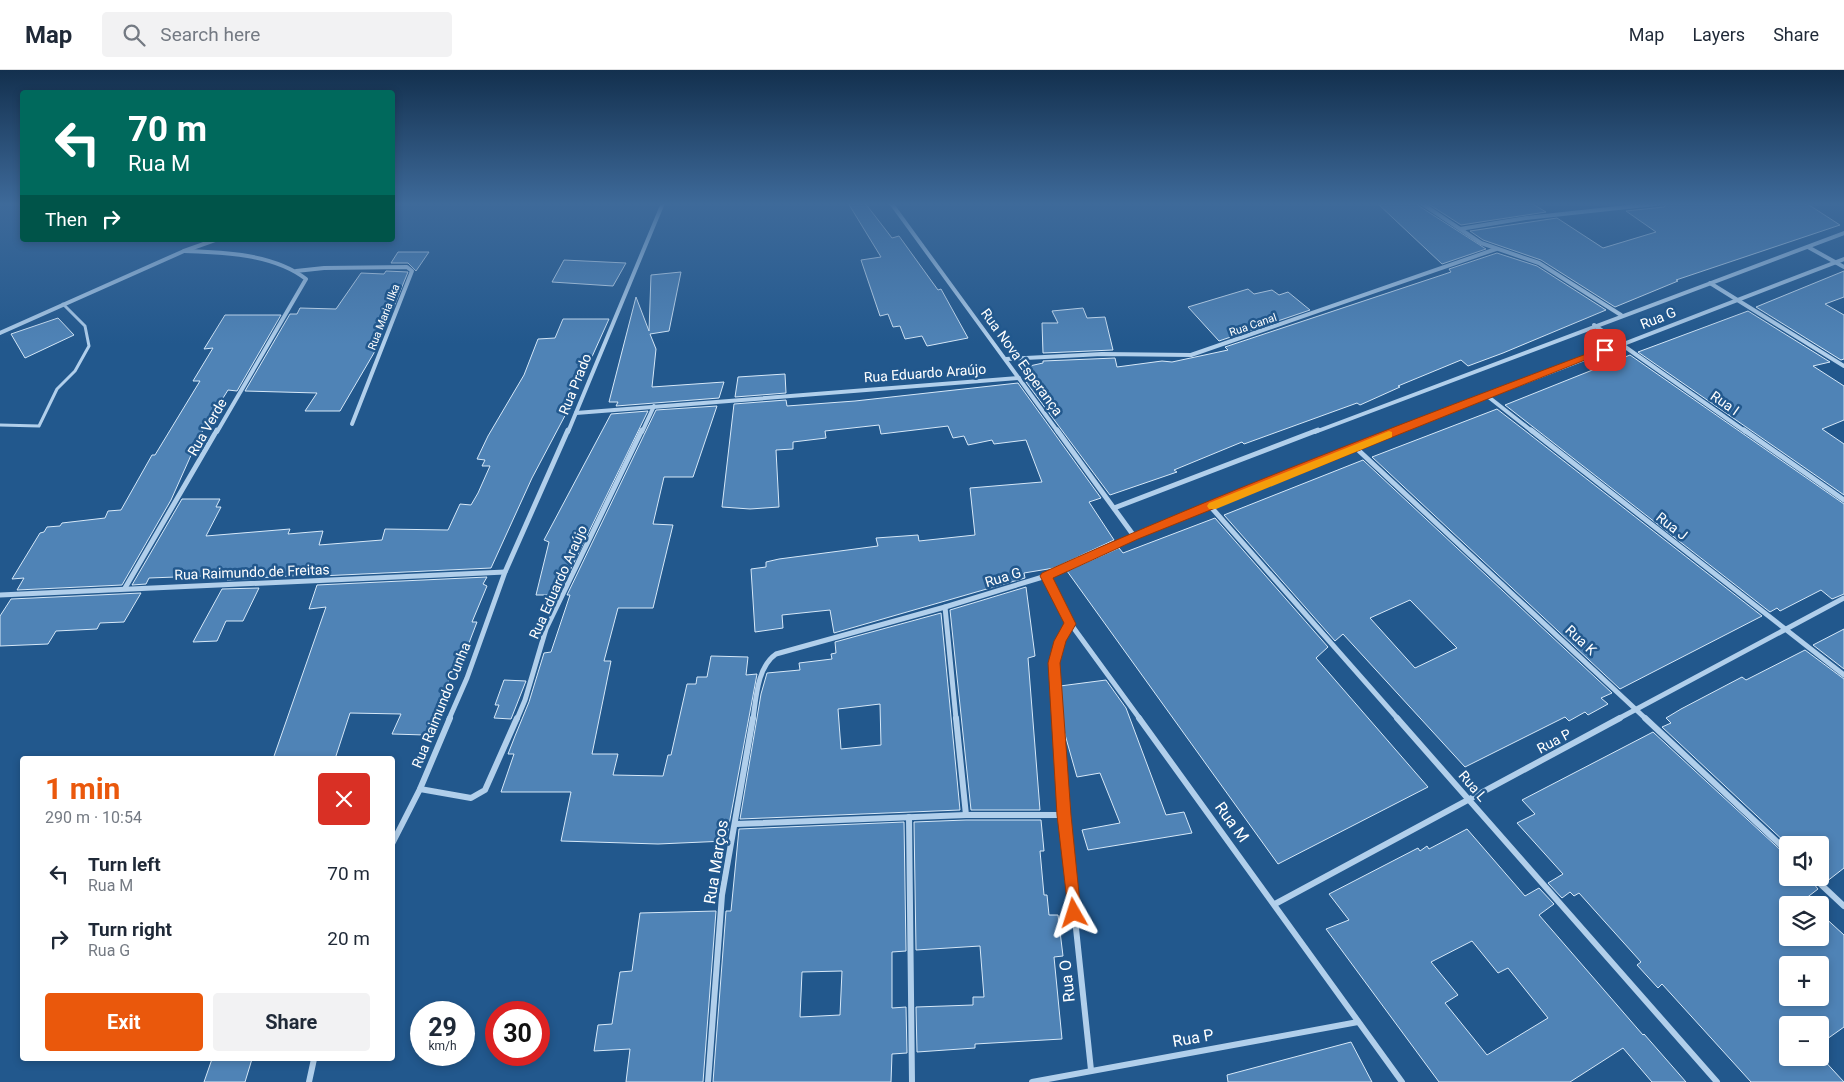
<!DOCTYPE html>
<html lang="en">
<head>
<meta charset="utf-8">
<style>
	:root { --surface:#fff; --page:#f2f2f3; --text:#1f2937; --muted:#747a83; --line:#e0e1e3; --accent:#ea580c }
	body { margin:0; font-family:Roboto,sans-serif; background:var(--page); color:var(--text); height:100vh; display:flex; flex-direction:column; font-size:19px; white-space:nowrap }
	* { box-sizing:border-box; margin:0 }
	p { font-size:16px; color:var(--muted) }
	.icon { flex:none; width:28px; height:28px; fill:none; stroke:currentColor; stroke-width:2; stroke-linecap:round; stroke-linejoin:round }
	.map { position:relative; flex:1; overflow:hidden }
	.sheet { position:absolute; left:20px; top:686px; width:375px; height:305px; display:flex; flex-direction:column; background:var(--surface); border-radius:5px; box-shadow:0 2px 8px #0003 }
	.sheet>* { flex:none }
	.hud { position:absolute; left:20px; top:20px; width:375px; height:152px; border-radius:5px; box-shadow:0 2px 8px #0003; background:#00695c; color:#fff; overflow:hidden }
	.tools { position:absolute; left:1779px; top:766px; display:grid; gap:10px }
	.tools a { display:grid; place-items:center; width:50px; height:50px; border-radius:5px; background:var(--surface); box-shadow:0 2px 8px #0003; font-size:25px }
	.speed { position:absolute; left:410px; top:931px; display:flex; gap:10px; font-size:25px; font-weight:700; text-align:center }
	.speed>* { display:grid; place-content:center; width:65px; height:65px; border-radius:50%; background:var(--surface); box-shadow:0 2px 8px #0003; line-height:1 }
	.speed small { font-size:12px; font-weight:400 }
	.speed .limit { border:8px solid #d22; background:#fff; color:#111 }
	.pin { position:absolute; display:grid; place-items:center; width:42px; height:42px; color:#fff; margin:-21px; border-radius:10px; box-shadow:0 2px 8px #0006 }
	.me { position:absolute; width:55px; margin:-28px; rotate:354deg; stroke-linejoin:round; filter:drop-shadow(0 0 4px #0008) }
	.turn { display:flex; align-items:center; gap:18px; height:105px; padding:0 25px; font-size:22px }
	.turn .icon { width:65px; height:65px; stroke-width:2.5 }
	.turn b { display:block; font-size:35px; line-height:42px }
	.then { display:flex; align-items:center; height:48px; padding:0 25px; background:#0003; gap:10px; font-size:19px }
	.round { display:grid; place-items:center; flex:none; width:52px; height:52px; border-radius:5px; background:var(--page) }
	.headline { display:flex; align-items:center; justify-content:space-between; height:85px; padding:0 25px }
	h1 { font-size:30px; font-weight:700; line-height:38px; color:var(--accent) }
	.action { display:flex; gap:10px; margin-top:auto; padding:10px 25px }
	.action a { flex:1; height:58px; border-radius:5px; background:var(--accent); color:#fff; font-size:20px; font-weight:700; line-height:58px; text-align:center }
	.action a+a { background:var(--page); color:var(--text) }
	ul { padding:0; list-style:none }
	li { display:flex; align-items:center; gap:15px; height:65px; padding:0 25px }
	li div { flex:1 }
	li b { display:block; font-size:19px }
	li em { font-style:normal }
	header { display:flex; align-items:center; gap:30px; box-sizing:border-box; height:70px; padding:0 25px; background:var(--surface); border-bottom:1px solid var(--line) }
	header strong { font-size:24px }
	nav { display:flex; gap:28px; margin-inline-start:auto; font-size:18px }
	.search { width:350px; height:45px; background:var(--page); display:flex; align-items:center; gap:12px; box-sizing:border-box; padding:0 18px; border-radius:5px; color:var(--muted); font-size:19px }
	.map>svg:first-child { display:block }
</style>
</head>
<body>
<header>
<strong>Map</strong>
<div class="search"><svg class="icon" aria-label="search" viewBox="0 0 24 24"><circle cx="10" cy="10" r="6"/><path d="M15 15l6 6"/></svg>Search here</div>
<nav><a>Map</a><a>Layers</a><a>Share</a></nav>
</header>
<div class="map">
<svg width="1844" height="1012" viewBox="0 0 1844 1012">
	<rect width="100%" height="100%" fill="#22588d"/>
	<g fill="#4f83b6" stroke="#d6e8f8" fill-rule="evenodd">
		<polygon points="848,133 865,133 892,168 899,166 938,220 941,219 968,268 927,276 922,266 905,269 900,256 893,257 888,244 880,246 861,190 881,187"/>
		<polygon points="1377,133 1417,133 1419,136 1486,179 1442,194"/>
		<polygon points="1427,133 1531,133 1546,142 1461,155"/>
		<polygon points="1668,133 1806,133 1840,155 1676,210 1678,211 1615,237 1541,190 1483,170 1470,161 1557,148 1603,178 1656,162 1626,141 1664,137"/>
		<polygon points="398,182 429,182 416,201 408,193 391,193"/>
		<polygon points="1497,183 1537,196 1606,240 1503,283 1468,296 1461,290 1398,316 1400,317 1360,335 1357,333 1244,374 1242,372 1174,400 1177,402 1110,425 1026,312 1034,311 1025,297 1043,293 1043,291 1115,288 1117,297 1162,291 1172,292 1228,280 1225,277 1451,202 1449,199"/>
		<polygon points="564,190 626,193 613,216 552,212"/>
		<polygon points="386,201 408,202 395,234 373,277 378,276 340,341 305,341 317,323 245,321 290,244 297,244 300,238 336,239 361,203 384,204"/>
		<polygon points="1844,201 1844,227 1825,234 1844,245 1844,289 1841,290 1756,237"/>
		<polygon points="681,202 669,261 650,264 656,279 652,317 724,312 719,328 616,336 618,332 609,332 636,227 649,261 651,205"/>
		<polygon points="1248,219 1254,224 1272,220 1279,225 1288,222 1310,240 1219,271 1188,237"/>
		<polygon points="1083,238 1087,248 1105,247 1113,280 1043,283 1042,253 1058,253 1052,241"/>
		<polygon points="1748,241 1830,292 1813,296 1844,316 1844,350 1822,359 1844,374 1844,425 1638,282"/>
		<polygon points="225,245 281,245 237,321 228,320 189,383 192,383 171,430 122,515 17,520 24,508 12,509 40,463 44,462 47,457 60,456 62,453 105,448 108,441 121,440 152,385 155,385 200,311 193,311 213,278 204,279"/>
		<polygon points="58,248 74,265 25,288 11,264"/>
		<polygon points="563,249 609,249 586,300 578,301 562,337 569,338 532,408 491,498 320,506 321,504 227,510 229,505 149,508 146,514 132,515 182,429 220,429 216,437 221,437 206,466 290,459 288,464 323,461 319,475 382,470 385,459 448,460 460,434 471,435 478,423 490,396 482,396 485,390 477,389 488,366 524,305 538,269 555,268"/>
		<polygon points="1630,285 1844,434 1844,524 1832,529 1821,520 1780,541 1777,538 1770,542 1505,335"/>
		<polygon points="785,304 786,323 735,327 738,307"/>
		<polygon points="1018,313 1101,428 1089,432 1114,470 1054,498 1024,503 1025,508 834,563 830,540 782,545 783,558 755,562 751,499 766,497 766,492 779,489 878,476 876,468 918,465 919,471 975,465 970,418 1042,412 1026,370 994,374 992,370 968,375 964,366 953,368 948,356 881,364 879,355 825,361 826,368 793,372 793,379 776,380 779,437 750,439 722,437 734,334 786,330 787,336 855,331"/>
		<polygon points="717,336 693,407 664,407 653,454 673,455 653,538 618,538 604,591 611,591 592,684 618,684 613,705 663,706 668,685 671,685 687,614 696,614 697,607 707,607 711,586 748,587 746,605 757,604 726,771 658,774 561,771 571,722 501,722 514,684 508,684 515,666 529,632 544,583 551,582 570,525 567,525 656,340"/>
		<polygon points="1497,339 1528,363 1762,546 1620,619 1372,387"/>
		<polygon points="648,341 558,525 536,525 549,472 544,470 611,344"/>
		<path d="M 1363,390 L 1612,623 L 1601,628 L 1608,634 L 1588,645 L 1585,642 L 1569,651 L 1565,647 L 1465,697 L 1343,564 L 1335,571 L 1224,445 ZM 1410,530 L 1457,578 L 1415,598 L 1370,548 Z"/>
		<polygon points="1215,448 1328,577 1316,588 1428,717 1278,794 1067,501 1119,478 1123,483"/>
		<polygon points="487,507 483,514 487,516 472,552 477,552 461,594 456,594 425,665 392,664 401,644 350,643 335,689 273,689 326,537 309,539 317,515"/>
		<polygon points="1026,517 1035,586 1028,588 1040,740 971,740 950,540"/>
		<polygon points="259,518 243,551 226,551 217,571 193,572 222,519"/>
		<polygon points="141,523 124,552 100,553 97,559 56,561 48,574 0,576 0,546 11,529"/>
		<path d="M 941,543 L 960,740 L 740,749 L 761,624 L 767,603 L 800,600 L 799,593 L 832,589 L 831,584 L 836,583 L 835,572 ZM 880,634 L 881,675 L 841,679 L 838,639 Z"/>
		<polygon points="1844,559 1844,599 1813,575"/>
		<polygon points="1805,580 1844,609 1844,798 1826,812 1820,807 1820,775 1788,775 1662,657 1671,653 1666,648 1681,639 1742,607 1746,610"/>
		<polygon points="504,610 526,611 511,649 494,648 499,635 495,635"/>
		<polygon points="1106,610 1126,638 1166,745 1184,742 1192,763 1088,780 1082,760 1120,753 1100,703 1077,707 1064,661 1060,616"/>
		<path d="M 1653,662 L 1788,787 L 1788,808 L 1809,808 L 1818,819 L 1805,829 L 1812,835 L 1788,835 L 1788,868 L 1820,868 L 1820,843 L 1844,865 L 1844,957 L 1820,974 L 1820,955 L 1788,955 L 1788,988 L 1820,986 L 1844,1012 L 1751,1012 L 1662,914 L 1658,918 L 1637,895 L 1641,892 L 1579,823 L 1574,826 L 1570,822 L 1562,828 L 1548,813 L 1563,804 L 1517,753 L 1535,744 L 1522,730 ZM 1788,895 L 1820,895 L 1820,928 L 1788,928 Z"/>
		<polygon points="966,750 1041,750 1044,781 1040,781 1044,825 1047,825 1049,845 1058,845 1063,886 1054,887 1062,969 975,974 975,978 917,982 916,937 973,935 973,927 984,927 980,876 916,880 914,752"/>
		<path d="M 904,752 L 906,881 L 892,882 L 892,938 L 906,937 L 907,983 L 892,984 L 891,1012 L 713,1012 L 726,841 L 731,841 L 739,759 ZM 842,901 L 840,945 L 800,947 L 802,902 Z"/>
		<path d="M 1467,759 L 1525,826 L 1539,818 L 1554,834 L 1539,845 L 1643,965 L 1644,964 L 1686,1012 L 1652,1012 L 1623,978 L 1570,1012 L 1439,1012 L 1326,859 L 1349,850 L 1329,824 L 1418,778 L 1420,781 L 1427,776 L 1429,779 ZM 1472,871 L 1498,903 L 1508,898 L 1548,948 L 1487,985 L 1445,933 L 1458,925 L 1431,892 Z"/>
		<polygon points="716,841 703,1012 626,1012 630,979 594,981 598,955 612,954 620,902 632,901 640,843"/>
		<polygon points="1351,972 1372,1012 1228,1012 1227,1005"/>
		<polygon points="212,989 252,989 245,1012 204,1012"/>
	</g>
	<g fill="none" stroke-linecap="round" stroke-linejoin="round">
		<polyline stroke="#b1cfeb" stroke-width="3" points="0,355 39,356 57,319 75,301 89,276 85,256 63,234"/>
		<g stroke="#b1cfeb" stroke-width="4">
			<polyline points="891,133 1058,362"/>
			<polyline points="1421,133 1481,173 1539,193 1621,245"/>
			<polyline points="1460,159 1526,148 1664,133"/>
			<polyline points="1808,177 1844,197"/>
			<path d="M 184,181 C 223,182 274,184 306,209 L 217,362"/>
			<polyline points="296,201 324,198 407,197 412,201 352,354"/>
			<polyline points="1710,213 1844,296"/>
			<polyline points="1594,255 1746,362"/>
			<polyline points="0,263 184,181 215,170"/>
			<polyline points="1006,289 1102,284 1191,285 1496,179"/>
			<polyline points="1486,325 1533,362"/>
			<polyline points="576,343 1019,308"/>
			<polyline points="568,362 663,133"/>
			<polyline points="642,362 654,336"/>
			<polyline points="1315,362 1844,163"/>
			<polyline points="1395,362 1844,189"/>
		</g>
		<g stroke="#b1cfeb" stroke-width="5">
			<polyline points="1057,360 1134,466"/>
			<polyline points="1531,360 1844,605"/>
			<polyline points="1744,360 1844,430"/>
			<polyline points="1356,378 1646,649"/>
			<polyline points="1211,437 1398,649"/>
			<polyline points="1114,438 1318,360"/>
			<polyline points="1046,506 1070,553 1140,649"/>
			<polyline points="125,518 217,360"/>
			<polyline points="0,525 505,502"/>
			<polyline points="945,537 956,649"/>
			<polyline points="449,649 467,608 505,502 568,360"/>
			<polyline points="517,649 525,630 546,559 642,360"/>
			<path d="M 753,649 C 756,629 757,597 776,584 L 945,537 L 1046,506 L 1134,466 L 1398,360"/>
			<path d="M 1058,649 C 1055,609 1049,591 1070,553"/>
			<polyline points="1618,649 1844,528"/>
		</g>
		<g stroke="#b1cfeb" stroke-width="6">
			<polyline points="956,648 966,745"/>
			<polyline points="1058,648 1064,745 1091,1000"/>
			<polyline points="1139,648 1402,1012"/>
			<polyline points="1397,648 1717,1012"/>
			<polyline points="1645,648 1788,782"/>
			<polyline points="420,719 471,728 485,720 517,648"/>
			<polyline points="909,747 912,1012"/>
			<polyline points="736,754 966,745 1064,745"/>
			<polyline points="392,774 420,719 450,648"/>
			<polyline points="1814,808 1844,836"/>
			<polyline points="1275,834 1620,648"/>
			<polyline points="309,1012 314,989"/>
			<polyline points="708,1012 722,825 753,648"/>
			<polyline points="1032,1012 1358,952"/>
		</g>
	</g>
	<linearGradient id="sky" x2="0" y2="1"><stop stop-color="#13304e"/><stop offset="0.49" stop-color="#3e6a9a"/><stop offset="1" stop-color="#3e6a9a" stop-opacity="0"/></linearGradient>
	<rect width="1844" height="274" fill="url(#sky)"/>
	<path fill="#ea580c" stroke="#983908" d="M 1602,278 L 1610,280 L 1138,469 L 1053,508 L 1076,554 L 1066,571 L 1060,593 L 1071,745 L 1081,843 L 1079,848 L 1074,850 L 1069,848 L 1057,745 L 1048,593 L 1054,571 L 1064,553 L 1040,506 L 1042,503 C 1225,420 1414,349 1602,278 Z"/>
	<polygon fill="#f59e0b" points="1389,361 1392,362 1392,367 1216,439 1209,439 1207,436 1209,433"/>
	<g text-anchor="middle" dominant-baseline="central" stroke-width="5" stroke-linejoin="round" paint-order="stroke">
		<g font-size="11" fill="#fff" stroke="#22588d">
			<text transform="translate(384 247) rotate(-69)">Rua Maria Ilka</text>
			<text transform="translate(1253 255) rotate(-19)">Rua Canal</text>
		</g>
		<g font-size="14" fill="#fff" stroke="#22588d">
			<text transform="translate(1658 248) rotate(-22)">Rua G</text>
			<text transform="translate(1022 292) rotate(54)">Rua Nova Esperança</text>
			<text transform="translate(925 303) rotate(-4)">Rua Eduardo Araújo</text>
			<text transform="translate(575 314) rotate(-68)">Rua Prado</text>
			<text transform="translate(1725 333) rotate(35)">Rua I</text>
			<text transform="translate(207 357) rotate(-60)">Rua Verde</text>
			<text transform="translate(1672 456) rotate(38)">Rua J</text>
			<text transform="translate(252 502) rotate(-2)">Rua Raimundo de Freitas</text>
			<text transform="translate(1003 507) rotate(-17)">Rua G</text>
			<text transform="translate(558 512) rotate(-66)">Rua Eduardo Araújo</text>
			<text transform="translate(1581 570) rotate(43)">Rua K</text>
			<text transform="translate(441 635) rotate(-68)">Rua Raimundo Cunha</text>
			<text transform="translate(1554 671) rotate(-28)">Rua P</text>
			<text transform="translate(1473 716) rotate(49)">Rua L</text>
		</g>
		<g font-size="16" fill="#fff" stroke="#22588d">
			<text transform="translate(1232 752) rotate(54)">Rua M</text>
			<text transform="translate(716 792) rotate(-81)">Rua Marços</text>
			<text transform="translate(1067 911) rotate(-96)">Rua O</text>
			<text transform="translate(1193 968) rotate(-10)">Rua P</text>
		</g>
	</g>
</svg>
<div class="tools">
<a><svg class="icon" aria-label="sound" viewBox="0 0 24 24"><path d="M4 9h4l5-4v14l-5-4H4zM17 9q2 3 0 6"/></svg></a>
<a><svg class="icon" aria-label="layers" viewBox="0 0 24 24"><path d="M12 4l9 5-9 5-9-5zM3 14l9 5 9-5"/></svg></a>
<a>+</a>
<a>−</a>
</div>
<div class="speed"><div>29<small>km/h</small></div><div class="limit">30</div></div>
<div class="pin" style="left:1605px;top:280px;background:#d93025"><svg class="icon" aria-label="arrive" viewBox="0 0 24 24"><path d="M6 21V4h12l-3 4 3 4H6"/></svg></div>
<svg class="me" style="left:1074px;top:843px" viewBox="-20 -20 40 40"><path d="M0-17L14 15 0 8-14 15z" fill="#ea580c" stroke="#fff" stroke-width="4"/></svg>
<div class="hud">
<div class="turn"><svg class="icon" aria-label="left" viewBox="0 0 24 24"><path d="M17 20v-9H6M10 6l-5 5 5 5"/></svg><div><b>70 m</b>Rua M</div></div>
<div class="then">Then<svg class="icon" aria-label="right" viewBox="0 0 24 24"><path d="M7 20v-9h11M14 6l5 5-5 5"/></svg></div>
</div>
<section class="sheet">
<div class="headline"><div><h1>1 min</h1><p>290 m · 10:54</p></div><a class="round" style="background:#d93025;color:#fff"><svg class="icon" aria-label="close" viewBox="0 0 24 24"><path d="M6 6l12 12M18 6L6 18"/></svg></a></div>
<ul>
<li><svg class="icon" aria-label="left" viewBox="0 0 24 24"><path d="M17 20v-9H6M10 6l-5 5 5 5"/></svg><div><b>Turn left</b><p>Rua M</p></div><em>70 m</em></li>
<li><svg class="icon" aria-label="right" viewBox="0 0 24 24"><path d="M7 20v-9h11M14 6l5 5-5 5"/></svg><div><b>Turn right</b><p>Rua G</p></div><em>20 m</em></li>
</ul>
<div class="action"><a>Exit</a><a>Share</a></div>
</section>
</div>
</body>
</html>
